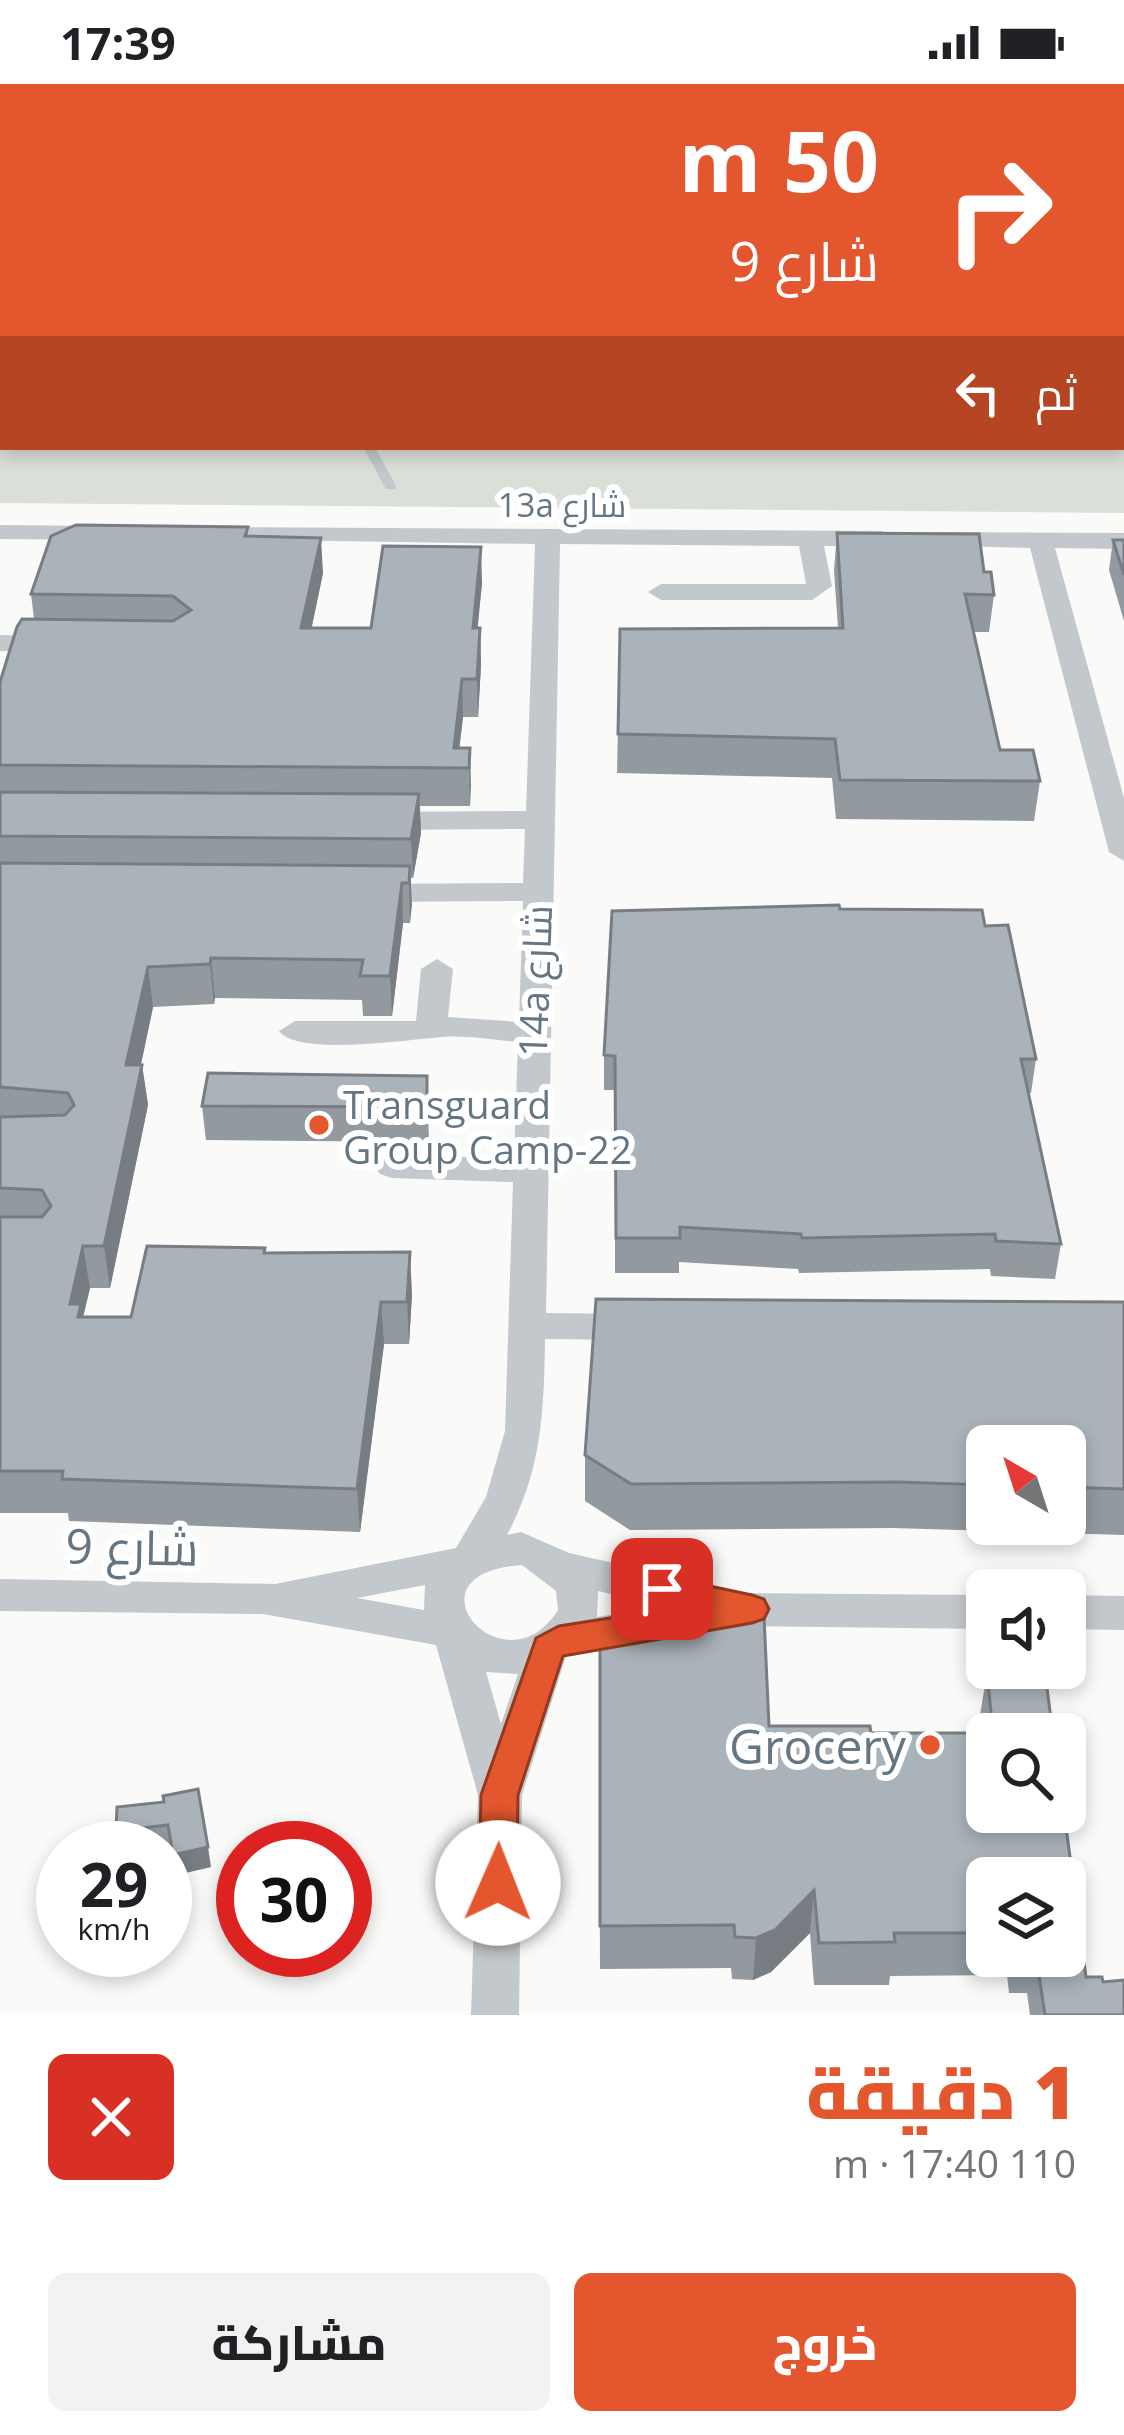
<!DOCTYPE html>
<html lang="ar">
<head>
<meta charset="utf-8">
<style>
	:root { --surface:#fff; --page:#f2f2f2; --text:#202124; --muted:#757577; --accent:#e4572e }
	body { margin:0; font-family:"Open Sans",Cairo,sans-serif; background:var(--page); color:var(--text); direction:rtl; height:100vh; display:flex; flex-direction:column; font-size:45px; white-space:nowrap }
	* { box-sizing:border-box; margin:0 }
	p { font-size:39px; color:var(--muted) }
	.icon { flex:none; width:66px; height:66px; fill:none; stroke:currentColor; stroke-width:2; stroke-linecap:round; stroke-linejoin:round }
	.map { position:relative; height:1931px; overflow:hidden; direction:ltr }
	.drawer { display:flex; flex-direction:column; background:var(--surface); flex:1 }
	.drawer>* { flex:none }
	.hud { position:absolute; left:0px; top:0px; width:1125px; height:366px; box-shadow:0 6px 18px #0003; direction:rtl; background:#e4572e; color:#fff; overflow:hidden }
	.needle { width:78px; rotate:321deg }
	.buttons { position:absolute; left:966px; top:1341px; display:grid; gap:24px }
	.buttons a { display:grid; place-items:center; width:120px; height:120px; border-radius:18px; background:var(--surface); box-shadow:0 6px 18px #0003; font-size:60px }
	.speed { position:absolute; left:36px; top:1737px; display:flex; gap:24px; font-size:60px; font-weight:700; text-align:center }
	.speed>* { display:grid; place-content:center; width:156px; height:156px; border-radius:50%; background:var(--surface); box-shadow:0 6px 18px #0003; line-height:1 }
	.speed small { font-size:30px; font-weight:400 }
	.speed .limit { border:18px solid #d22; background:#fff; color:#111 }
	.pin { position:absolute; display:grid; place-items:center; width:102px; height:102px; color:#fff; margin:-51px; border-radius:24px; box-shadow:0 6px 18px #0006 }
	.me { position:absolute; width:132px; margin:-66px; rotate:1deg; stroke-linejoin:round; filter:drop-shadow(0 0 9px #0008) }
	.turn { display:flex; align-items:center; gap:42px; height:252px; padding:0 48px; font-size:54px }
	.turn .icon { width:156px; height:156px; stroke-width:2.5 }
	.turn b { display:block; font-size:84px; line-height:102px }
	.then { display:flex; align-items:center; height:114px; padding:0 48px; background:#0003; gap:24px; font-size:45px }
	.round { display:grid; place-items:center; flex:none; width:126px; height:126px; border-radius:18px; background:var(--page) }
	.summary { display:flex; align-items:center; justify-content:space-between; height:204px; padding:0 48px }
	h1 { font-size:72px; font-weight:800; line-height:90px; color:var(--accent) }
	.cta { display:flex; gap:24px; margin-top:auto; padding:24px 48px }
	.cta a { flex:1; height:138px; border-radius:18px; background:var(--accent); color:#fff; font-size:48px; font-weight:800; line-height:138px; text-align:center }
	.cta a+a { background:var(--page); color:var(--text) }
	.status { display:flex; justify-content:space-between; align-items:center; height:84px; padding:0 60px; background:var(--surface); direction:ltr }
	.status svg { height:33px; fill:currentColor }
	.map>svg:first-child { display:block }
</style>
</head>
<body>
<div class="status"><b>17:39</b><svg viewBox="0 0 49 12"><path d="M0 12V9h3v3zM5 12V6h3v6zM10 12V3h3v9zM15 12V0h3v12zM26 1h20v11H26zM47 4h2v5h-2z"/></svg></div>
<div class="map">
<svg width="1124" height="1931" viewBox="0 0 1124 1931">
	<rect width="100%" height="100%" fill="#fafaf8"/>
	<path fill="#dadfd7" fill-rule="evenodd" d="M 0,0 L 1124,0 L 1124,429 L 0,419 ZM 3,3 L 1122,3 L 1122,363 L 3,363 Z"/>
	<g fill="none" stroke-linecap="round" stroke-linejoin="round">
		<g fill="#c3c8cc" fill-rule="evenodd">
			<polygon points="351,0 372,0 366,3 345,3"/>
			<polygon points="881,0 891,0 894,3 884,3"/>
			<rect x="1122" y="40" width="2" height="6"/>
			<polygon points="3,55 3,61 0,62 0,56"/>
			<rect x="0" y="231" width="3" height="6"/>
			<polygon points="363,363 375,363 396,402 394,405 386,405"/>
		</g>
		<g fill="#c3c8cc" fill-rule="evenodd">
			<polygon points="0,441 102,442 114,449 102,456 0,455"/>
			<path d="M 208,443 L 882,447 L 895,455 L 882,463 L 824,462 L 832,502 L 812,516 L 661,516 L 648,508 L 661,500 L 806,500 L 799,462 L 560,460 L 546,1229 L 639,1230 L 652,1234 L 658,1243 L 652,1252 L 639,1256 L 545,1255 C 544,1327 542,1386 507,1451 L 521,1448 L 569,1469 L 747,1509 L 987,1511 L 987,1545 L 752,1542 L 566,1572 L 522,1711 L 519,1931 L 471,1931 L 478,1711 L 436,1561 L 263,1530 L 0,1527 L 0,1495 L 275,1500 L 456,1464 L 486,1413 L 505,1347 L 513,1098 L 392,1094 L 380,1090 L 375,1082 L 380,1074 L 392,1070 L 514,1075 L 518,958 C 494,956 467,951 443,953 C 411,955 298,973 279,947 L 295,937 L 416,937 L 421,885 L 437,875 L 453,885 L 448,933 L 519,938 L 523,817 L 368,818 L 353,809 L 368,800 L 523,799 L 525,745 L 380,746 L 365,737 L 380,728 L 526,727 L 535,460 L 199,455 L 196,450 L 199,445 ZM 522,1481 L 556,1507 L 558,1526 C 505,1611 398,1489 522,1481 ZM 425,1501 L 424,1526 L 357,1514 ZM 598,1507 L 664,1522 L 597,1533 ZM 486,1588 L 518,1590 L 501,1640 Z"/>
			<polygon points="934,448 1124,449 1124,465 1055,464 1124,714 1124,777 1109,768 1030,464 925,461 921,456"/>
			<polygon points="0,551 58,552 71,560 58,568 0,567"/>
			<polygon points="1065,1511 1124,1512 1124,1546 1065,1545"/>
		</g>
	</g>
	<g fill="#929a9f" fill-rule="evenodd">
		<polygon points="248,443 248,453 323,489 311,544 371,544 482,499 477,544 480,544 481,581 478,633 463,633 459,664 470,664 470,722 420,722 421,749 413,794 411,794 410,839 403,839 392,932 363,932 362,916 215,914 214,920 153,923 141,981 142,981 148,1021 110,1204 90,1204 83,1233 131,1233 265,1169 412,1210 409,1260 384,1260 360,1448 69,1437 68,1429 0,1429 0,598 34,535 31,510"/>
		<polygon points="837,449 984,488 994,511 989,548 973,548 1000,666 1040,697 1034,737 836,735 832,694 617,689 620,545 838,544 834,486"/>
		<polygon points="1113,456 1124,456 1124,537 1109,486"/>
		<polygon points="840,825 985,842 1036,975 1031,1009 1029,1009 1061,1160 1055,1195 991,1192 990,1185 799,1189 798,1185 679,1178 679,1189 615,1189 615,1006 604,1006 604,971"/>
		<polygon points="427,992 429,1058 206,1056 202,1022"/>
		<path d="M 1124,1218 L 1124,1451 L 892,1444 L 630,1446 L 585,1417 L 585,1371 ZM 987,1362 L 1065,1362 L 1065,1440 L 987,1440 Z"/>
		<path d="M 689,1514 L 724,1529 L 769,1642 L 871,1649 L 982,1649 L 980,1631 L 987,1588 L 1086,1893 L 1103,1898 L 1124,1931 L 1030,1931 L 1027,1909 L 1009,1909 L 1007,1891 L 890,1892 L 889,1901 L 814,1901 L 810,1849 L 771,1888 L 753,1896 L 732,1895 L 731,1884 L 600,1885 L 599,1600 L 688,1530 ZM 987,1794 L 1065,1872 L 987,1872 Z"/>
		<polygon points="164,1718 211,1783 176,1791 171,1761 147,1764 119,1764 116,1747"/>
	</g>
	<g fill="#777d82">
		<polygon points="321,454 323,489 304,581 301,544"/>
		<polygon points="481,463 482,499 474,581 473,544"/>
		<polygon points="480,544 481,581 478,633 477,595"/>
		<polygon points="462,595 463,633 457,684 454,664"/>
		<polygon points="470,664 471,703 470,722 469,684"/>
		<polygon points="419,710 421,749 413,794 411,755"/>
		<polygon points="410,782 412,821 410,839 409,799"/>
		<polygon points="402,799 403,839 392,932 390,892"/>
		<polygon points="211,874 215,914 214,920 210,880"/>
		<polygon points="148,883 153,923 132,1021 126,981"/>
		<polygon points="142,981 148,1021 110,1204 104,1162"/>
		<polygon points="83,1162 90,1204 83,1233 88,1262 70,1220"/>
		<polygon points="410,1168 412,1210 409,1260 407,1218"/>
		<polygon points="381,1218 384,1260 360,1448 357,1405"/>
		<polygon points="208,1763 211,1783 176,1791 173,1771"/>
		<polygon points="814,1806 810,1849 771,1888 753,1896 756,1854"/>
	</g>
	<g fill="#aab3b9" stroke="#777d82" stroke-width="3">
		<polygon points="76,441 248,443 245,452 321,454 301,544 371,544 383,462 481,463 473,544 480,544 477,595 462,595 454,664 470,664 469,684 0,681 0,598 17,543 22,535 173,537 191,526 173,512 31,510 51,452"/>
		<polygon points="837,449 979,450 984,488 991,488 994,511 965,510 1000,666 1033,666 1040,697 840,696 835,655 618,650 620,545 843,544"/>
		<polygon points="1113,456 1124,456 1124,491"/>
		<polygon points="0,708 419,710 411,755 0,752"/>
		<polygon points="0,779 410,782 409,799 402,799 390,892 360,892 363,876 211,874 210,880 148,883 126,981 142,981 104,1162 83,1162 70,1220 81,1220 78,1233 131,1233 147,1162 265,1164 264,1169 410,1168 407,1218 381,1218 357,1405 62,1395 63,1387 0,1387 0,1133 42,1133 51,1122 42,1106 0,1104 0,1033 65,1031 74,1021 68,1009 0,1003"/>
		<polygon points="839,821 840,825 982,826 985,842 1008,841 1036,975 1021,975 1061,1160 996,1157 995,1150 802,1154 801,1150 680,1143 680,1154 616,1154 615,972 604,971 612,827"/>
		<polygon points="208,989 427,992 427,1023 202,1022"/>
		<polygon points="596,1215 1124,1218 1124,1405 1065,1403 1065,1362 987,1362 987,1401 898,1398 631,1400 585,1371"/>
		<polygon points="723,1513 724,1529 764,1532 769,1642 870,1642 871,1649 993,1649 987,1588 1045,1589 1053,1650 987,1650 987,1728 1064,1728 1086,1893 1102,1893 1103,1898 1124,1896 1124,1931 1045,1931 1036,1872 1065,1872 1065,1794 987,1794 987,1849 894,1849 895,1858 819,1859 814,1806 775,1846 756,1854 735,1853 734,1841 600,1842 600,1557 636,1529 691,1530 689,1514"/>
		<polygon points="198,1705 208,1763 173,1771 168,1741 116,1747 117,1723 164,1718 163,1712"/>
	</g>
	<polygon fill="#e4572e" stroke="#94391e" stroke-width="3" points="662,1492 752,1511 764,1515 769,1525 764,1535 752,1539 563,1572 518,1711 517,1799 511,1811 498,1815 485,1811 479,1799 481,1711 536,1554 559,1542 680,1523 650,1515 645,1505 650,1496"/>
	<g fill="#e4572e" stroke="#fff" stroke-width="4.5">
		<circle cx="319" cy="1041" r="12"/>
		<circle cx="930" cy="1661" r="12"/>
	</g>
	<g text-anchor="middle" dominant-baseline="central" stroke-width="12" stroke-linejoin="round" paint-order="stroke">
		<g font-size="33" fill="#657683" stroke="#fff">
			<text x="562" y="420">13a شارع</text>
		</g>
		<g font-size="39" fill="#657683" stroke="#fff">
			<text transform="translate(534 897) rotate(-88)">14a شارع</text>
		</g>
		<g font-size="39" fill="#657683" stroke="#fff" text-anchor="start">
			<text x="343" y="1019">Transguard<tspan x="343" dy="45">Group Camp-22</tspan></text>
		</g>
		<g font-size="48" fill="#657683" stroke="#fff">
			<text transform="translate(132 1462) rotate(1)">شارع 9</text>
		</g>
		<g font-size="48" fill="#657683" stroke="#fff" text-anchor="end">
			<text x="906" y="1661">Grocery</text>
		</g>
	</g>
</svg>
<div class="buttons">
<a><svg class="needle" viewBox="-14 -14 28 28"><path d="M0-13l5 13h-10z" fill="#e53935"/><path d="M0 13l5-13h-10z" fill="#757577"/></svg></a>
<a><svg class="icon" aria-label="sound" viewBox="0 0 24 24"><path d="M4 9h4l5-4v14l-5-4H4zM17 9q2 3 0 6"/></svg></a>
<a><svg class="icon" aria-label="search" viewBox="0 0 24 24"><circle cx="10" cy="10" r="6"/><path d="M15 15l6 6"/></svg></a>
<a><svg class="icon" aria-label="layers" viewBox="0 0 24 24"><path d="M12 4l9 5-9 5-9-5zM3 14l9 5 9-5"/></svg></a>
</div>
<div class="speed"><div>29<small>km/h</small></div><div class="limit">30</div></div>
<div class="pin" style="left:662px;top:1505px;background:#d93025"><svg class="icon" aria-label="arrive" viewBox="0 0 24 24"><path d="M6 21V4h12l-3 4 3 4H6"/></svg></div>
<svg class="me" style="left:498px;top:1799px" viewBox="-20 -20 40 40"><circle r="19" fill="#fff"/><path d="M0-13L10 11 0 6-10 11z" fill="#e4572e"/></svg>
<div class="hud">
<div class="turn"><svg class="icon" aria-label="right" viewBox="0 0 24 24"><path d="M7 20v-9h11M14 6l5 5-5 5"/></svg><div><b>50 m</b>شارع 9</div></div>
<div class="then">ثم<svg class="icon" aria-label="left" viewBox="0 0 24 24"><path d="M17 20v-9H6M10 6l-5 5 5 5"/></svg></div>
</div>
</div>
<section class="drawer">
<div class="summary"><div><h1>1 دقيقة</h1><p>110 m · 17:40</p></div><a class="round" style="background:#d93025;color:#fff"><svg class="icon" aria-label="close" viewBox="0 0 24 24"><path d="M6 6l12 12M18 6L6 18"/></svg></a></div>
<div class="cta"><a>خروج</a><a>مشاركة</a></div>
</section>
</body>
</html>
